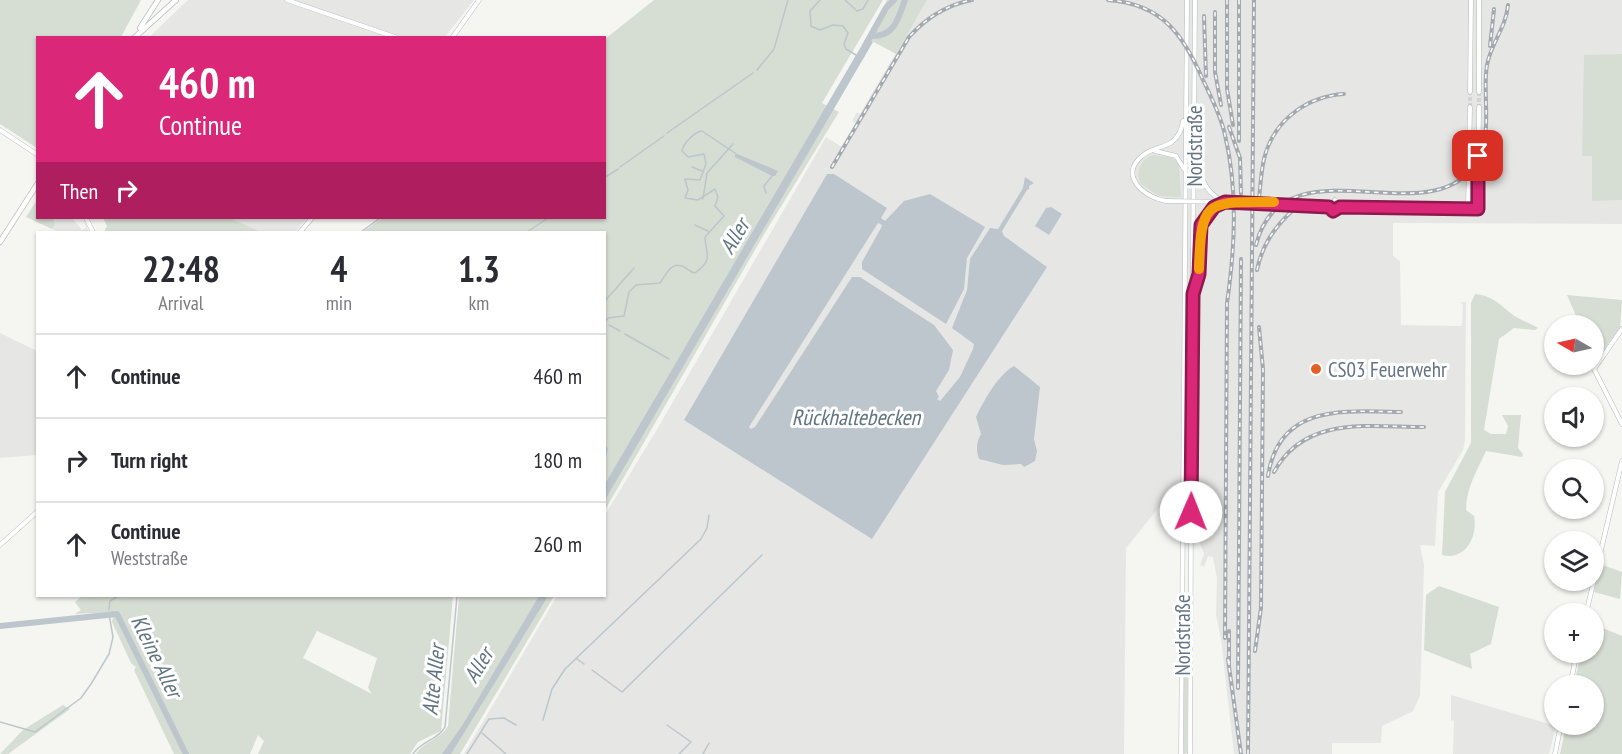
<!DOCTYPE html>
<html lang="en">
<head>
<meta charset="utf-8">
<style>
	:root { --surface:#fff; --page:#f2f2f3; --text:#2b2b33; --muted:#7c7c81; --line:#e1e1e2 }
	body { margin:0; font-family:"PT Sans Narrow",sans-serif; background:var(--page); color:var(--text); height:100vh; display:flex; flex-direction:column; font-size:22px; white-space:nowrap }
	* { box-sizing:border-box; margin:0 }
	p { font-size:20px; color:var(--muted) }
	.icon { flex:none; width:33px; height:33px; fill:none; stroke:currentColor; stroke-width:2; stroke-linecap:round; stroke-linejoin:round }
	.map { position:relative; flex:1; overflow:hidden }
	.panel { position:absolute; left:36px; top:231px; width:570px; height:366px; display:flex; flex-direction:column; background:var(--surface); border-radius:0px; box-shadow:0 2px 4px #0004 }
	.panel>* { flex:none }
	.banner { position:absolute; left:36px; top:36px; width:570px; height:183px; border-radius:0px; box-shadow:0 2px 4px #0004; background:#db2777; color:#fff; overflow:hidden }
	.needle { width:39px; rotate:279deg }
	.controls { position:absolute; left:1544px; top:315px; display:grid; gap:12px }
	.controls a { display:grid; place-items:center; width:60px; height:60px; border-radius:50%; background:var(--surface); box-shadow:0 2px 4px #0004; font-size:30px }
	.pin { position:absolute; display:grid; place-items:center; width:51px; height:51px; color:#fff; margin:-26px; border-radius:12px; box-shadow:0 3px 9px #0006 }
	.me { position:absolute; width:66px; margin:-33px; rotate:1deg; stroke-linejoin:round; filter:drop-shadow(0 0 4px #0008) }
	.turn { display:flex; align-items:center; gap:21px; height:126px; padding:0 24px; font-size:27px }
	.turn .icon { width:78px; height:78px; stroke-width:2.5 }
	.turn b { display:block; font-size:42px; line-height:51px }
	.then { display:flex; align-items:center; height:57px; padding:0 24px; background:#0003; gap:12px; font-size:22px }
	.eta { display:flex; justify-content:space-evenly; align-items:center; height:102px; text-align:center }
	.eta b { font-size:36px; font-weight:700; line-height:42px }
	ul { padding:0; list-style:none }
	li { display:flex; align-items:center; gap:18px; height:84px; padding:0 24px; border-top:2px solid var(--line) }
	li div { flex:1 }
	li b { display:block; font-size:22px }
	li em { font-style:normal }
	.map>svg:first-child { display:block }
</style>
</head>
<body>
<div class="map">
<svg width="1622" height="754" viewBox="0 0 1622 754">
	<rect width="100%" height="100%" fill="#f5f6f2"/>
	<g fill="#e6e7e5">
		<polygon points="188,0 474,0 445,37 148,38"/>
		<polygon points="927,0 1622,0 1622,224 1393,223 1393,256 1400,261 1401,325 1462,326 1463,305 1460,302 1466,302 1465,440 1463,450 1438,492 1435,546 1420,545 1424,565 1420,696 1413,711 1382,726 1381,743 1332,743 1332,754 1234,754 1221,639 1216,615 1217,578 1213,557 1208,556 1204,567 1200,565 1204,554 1200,543 1206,519 1167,518 1167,514 1173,513 1173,507 1160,506 1126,548 1124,754 464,754 557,596 604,596 605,515 656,431 826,137 842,147 856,123 852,121 857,112 860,114"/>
		<polygon points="53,218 72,218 82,230 86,228 83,218 89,232 59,232 52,229 55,224"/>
		<polygon points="220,218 307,218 295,232 252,232"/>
		<polygon points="0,333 37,351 37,455 0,458"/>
		<polygon points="1451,695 1556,726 1549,754 1453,754 1454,721 1451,720"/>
	</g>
	<g fill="#d6ddd3" fill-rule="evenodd">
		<polygon points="0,0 141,0 121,37 38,38 37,148 0,124"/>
		<polygon points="654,0 883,0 822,103 839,112 763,236 605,510 604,232 363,232 382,218 604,218 605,39"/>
		<polygon points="887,0 927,0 896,54 866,38"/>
		<polygon points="1622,54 1622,200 1592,201 1592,156 1582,156 1584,55"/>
		<path d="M 1153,155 L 1172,158 L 1179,164 L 1181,197 L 1159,196 L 1141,184 C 1135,171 1140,160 1153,155 Z"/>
		<polygon points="37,200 38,218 53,218 55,224 52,229 26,217"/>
		<polygon points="103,218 229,218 261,232 104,232 107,226"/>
		<path d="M 1475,294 C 1489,295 1498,302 1508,311 C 1515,318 1529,323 1538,328 L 1535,330 L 1514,328 L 1499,339 L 1484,430 L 1491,434 L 1506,434 L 1508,426 L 1502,415 L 1521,415 L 1518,448 L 1523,454 L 1522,457 L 1486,451 C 1477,471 1466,488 1466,510 L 1474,516 C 1478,536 1466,561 1442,555 L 1445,492 L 1471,443 L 1471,303 Z"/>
		<polygon points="1567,295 1622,300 1620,328 1597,359 1593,355 1593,326 1580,325"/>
		<polygon points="1188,305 1190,306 1188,382 1185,381 1186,307"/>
		<polygon points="1600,564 1622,572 1620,599 1594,592"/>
		<polygon points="1439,586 1499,607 1491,644 1470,654 1472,669 1424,650 1426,595"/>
		<path d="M 82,596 L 453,596 L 441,731 L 418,742 L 410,754 L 258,754 L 264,741 L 258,735 L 250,754 L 189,754 L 118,612 L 75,614 L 81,610 L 75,602 ZM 317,631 L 377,658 L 368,688 L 372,694 L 303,658 Z"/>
		<path d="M 459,596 L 554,596 L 460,754 L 416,754 C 424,741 440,740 448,726 Z"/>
		<polygon points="114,613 184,754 174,754 134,670 136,667 131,663 112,622"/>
		<polygon points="1593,624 1622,636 1622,754 1560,754 1566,725 1593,724 1593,686 1574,685 1581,653 1593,652"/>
		<polygon points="1186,654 1188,655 1187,753 1184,754 1183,656"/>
		<polygon points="63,705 70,709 8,754 0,754 23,730"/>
	</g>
	<g fill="#bcc6cc">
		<polygon points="866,38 873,42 605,500 605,484"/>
		<polygon points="735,153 778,171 775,176 772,176 735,157"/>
		<polygon points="827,174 834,174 887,208 881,218 885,221 904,201 930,194 985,227 967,258 964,289 946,324 862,269 862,262 881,228 882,225 878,223 749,427 751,429 755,427 852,277 860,277 934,325 953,350 949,370 936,391 939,397 937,399 940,401 960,377 973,349 974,344 952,328 967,290 970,259 990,228 998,229 1023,188 1025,177 1034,183 1029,186 1029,189 1027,190 1002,231 1004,236 1047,267 872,539 684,420"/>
		<polygon points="1051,207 1062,214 1049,235 1035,226 1046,208"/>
		<path d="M 1014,366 L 1040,387 L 1034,439 L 1037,451 L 1035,461 L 1024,467 L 1021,464 L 1003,465 L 979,459 C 976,450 976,443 981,434 L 976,417 C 984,400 998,375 1014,366 Z"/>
		<polygon points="539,596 548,596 451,754 442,754 462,726"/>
	</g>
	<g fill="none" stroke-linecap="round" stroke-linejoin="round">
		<g stroke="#bcc6cc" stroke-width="1.5">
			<polyline points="820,0 810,11 811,26 820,30 833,25 843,26 848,33 844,44 846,49 856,55"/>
			<polyline points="845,0 857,11 863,9 868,0"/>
			<polyline points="757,70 774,49 788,0"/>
			<polyline points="667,133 753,73"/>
			<polyline points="620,167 664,136"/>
			<polyline points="692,167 702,171"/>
			<polyline points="604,178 618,169"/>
			<polyline points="766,193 764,186 772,176"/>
			<polyline points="703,199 707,173 733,144"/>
			<polyline points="695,225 708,231"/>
			<polyline points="361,232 380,218"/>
			<polyline points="527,232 548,218"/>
			<polyline points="604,302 634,268"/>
			<path d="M 604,323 L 608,318 L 624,316 L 629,292 L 636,285 L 660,283 C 666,275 670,262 682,266 C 688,268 689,272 695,273 C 715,258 705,253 705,237 L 724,216 L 715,206 L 718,197 L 715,189 L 698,200 L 685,198 L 688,190 L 685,179 L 700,180 L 706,164 L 704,154 L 688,157 L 682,151 C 683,144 694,132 702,131 L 735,153"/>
			<polyline points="609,325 620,331"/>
			<polyline points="625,334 669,359"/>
			<polyline points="604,443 607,449 604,461"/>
			<polyline points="109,610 110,601 118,596"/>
			<polyline points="577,659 584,664"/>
			<polyline points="592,670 622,692 762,555"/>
			<polyline points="543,720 552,689 565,669 701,539 707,528 709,515"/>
			<polyline points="0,722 35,732 81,698 91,684 109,654 113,637 109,614"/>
			<polyline points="667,725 691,742 679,754"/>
			<polyline points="482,733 506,754"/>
			<path d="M 413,754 C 421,741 438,740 445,727 L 457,596"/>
			<polyline points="467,754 489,719 504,718 516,725"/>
			<polyline points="703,754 709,743"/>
		</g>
		<g stroke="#bcc6cc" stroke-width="6">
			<path d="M 871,36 C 895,37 898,18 905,0"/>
			<polyline points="866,44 886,8 894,0"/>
			<polyline points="0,626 117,614 186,754"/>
		</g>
		<g stroke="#d1d5d6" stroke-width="4" stroke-dasharray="4 2" stroke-linecap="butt">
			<polyline points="1479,92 1479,107"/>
			<polyline points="1470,107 1470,92"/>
		</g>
		<g stroke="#b5babe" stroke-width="5">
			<g id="secondary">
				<polyline points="287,0 398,38"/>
				<polyline points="452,38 479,0"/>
				<polyline points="1470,92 1471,0"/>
				<polyline points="1479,92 1479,0"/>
				<path d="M 1195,113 C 1210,147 1184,181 1224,202"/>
				<polyline points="0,130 38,155"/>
				<polyline points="1155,151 1176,156 1184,169"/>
				<path d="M 1166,201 C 1145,198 1118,176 1142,156 C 1151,148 1163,148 1172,142 C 1179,136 1182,130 1183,121"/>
				<polyline points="1329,207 1335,211 1340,207 1478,209 1479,107"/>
				<polyline points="1329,207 1335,200 1340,207"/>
				<polyline points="1468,209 1470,107"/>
				<polyline points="86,218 93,232"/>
				<polyline points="300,232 312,218"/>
				<path d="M 1194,290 C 1205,257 1186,220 1225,202"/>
				<polyline points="1622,329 1594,369 1622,424"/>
				<polyline points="1183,512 1187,0"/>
				<polyline points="1191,512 1195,0"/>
				<polyline points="0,545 38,511"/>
				<polyline points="1586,614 1622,461"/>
				<polyline points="1570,686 1577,652"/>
				<polyline points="1181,754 1183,517"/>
				<polyline points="1190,754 1191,517"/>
				<polyline points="1555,754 1561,724"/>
			</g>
		</g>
		<g stroke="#b6babe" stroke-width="6">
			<g id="primary">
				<polyline points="140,28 158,0"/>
				<polyline points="134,38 176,0"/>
				<polyline points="0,242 38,183"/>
			</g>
		</g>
		<use href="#secondary" stroke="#fff" stroke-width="4"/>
		<use href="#primary" stroke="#fff" stroke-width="4.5"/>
		<g stroke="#a3a9af" stroke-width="4">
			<g id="rail">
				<path d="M 1108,0 C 1162,4 1183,34 1203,80 C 1211,97 1221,116 1225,135 C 1238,190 1235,247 1227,303 L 1225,638"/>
				<polyline points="1227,0 1227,89 1233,125"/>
				<polyline points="1239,0 1239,141"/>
				<polyline points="1215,12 1215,72 1221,105"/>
				<polyline points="1204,16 1206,76"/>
				<polyline points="1490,46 1494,9"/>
				<polyline points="1229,127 1240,158 1241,194"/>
				<path d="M 832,167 L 909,37 C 926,18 946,5 972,0"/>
				<path d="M 1259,198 C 1261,183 1261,166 1266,152 C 1277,118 1309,96 1344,94"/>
				<path d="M 1256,245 C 1284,135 1435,241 1478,159 C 1493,130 1482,96 1487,65 C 1491,43 1506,28 1508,5"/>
				<path d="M 1257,270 C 1262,246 1273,229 1291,212"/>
				<path d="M 1274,472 C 1305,415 1369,427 1424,427"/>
				<path d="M 1268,476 C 1279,403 1345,411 1401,412"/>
				<polyline points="1255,651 1261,608 1263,369 1259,327"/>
				<polyline points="1228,659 1241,754"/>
				<polyline points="1229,665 1229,631"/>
				<polyline points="1238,688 1241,259"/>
				<polyline points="1248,754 1254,0"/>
			</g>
		</g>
		<use href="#rail" stroke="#fff" stroke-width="1.5" stroke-dasharray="4.5" stroke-linecap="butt"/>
		<g stroke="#b5babe" stroke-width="5" stroke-linecap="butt">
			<polyline id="secondary-bridge" points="1166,201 1280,203 1320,206"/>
		</g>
		<use href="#secondary-bridge" stroke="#fff" stroke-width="4"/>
	</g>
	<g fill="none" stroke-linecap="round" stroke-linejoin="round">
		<g stroke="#8e194d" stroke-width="15">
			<polyline id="route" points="1191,512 1193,294 1199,274 1201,225 1214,207 1225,202 1329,207 1333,211 1340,207 1478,209 1478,156"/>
		</g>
		<use href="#route" stroke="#db2777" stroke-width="10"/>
		<path stroke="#f59e0b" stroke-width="10" d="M 1199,269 C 1201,198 1207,202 1274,202"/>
	</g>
	<circle fill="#e46024" stroke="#fff" stroke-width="2" cx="1316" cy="369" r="6"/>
	<g text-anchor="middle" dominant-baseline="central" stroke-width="6" stroke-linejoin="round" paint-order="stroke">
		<g font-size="21" fill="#647383" stroke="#fff">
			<text transform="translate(1194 146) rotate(-90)">Nordstraße</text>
			<text transform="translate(1182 635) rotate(-90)">Nordstraße</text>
		</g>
		<g font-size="21" fill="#647383" stroke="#fff" text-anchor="start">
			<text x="1328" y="369">CS03 Feuerwehr</text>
		</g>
		<g font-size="22" font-style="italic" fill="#607580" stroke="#fff">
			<text transform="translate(734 236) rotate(-59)">Aller</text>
			<text x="856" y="417">Rückhaltebecken</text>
			<text transform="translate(157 656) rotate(64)">Kleine Aller</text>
			<text transform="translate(478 665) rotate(-59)">Aller</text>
			<text transform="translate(433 680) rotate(-84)">Alte Aller</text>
		</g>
	</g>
</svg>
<div class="controls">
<a><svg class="needle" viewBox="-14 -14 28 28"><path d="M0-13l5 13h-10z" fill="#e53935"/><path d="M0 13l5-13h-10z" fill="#7c7c81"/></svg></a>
<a><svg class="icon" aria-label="sound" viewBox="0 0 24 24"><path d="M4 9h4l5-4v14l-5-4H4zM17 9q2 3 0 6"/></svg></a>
<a><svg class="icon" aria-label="search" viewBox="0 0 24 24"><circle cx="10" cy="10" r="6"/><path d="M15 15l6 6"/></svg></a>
<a><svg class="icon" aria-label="layers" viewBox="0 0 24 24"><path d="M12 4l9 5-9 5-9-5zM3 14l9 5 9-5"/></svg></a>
<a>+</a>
<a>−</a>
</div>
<div class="pin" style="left:1478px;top:156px;background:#d93025"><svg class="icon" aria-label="arrive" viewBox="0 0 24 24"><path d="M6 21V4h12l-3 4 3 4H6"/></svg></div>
<svg class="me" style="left:1191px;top:512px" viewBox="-20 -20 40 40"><circle r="19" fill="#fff"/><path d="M0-13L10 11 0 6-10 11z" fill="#db2777"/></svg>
<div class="banner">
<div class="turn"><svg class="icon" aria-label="ahead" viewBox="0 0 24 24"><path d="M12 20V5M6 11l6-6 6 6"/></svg><div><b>460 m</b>Continue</div></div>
<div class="then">Then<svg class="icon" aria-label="right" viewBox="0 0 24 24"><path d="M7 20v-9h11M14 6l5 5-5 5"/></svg></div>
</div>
<section class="panel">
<div class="eta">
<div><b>22:48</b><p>Arrival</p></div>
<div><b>4</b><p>min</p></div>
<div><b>1.3</b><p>km</p></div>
</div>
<ul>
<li><svg class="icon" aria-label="ahead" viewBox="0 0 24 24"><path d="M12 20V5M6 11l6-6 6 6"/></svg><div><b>Continue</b></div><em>460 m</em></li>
<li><svg class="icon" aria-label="right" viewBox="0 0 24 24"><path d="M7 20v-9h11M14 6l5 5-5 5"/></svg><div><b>Turn right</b></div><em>180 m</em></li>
<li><svg class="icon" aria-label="ahead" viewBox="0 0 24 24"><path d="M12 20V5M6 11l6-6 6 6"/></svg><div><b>Continue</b><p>Weststraße</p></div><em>260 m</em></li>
</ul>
</section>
</div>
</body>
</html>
